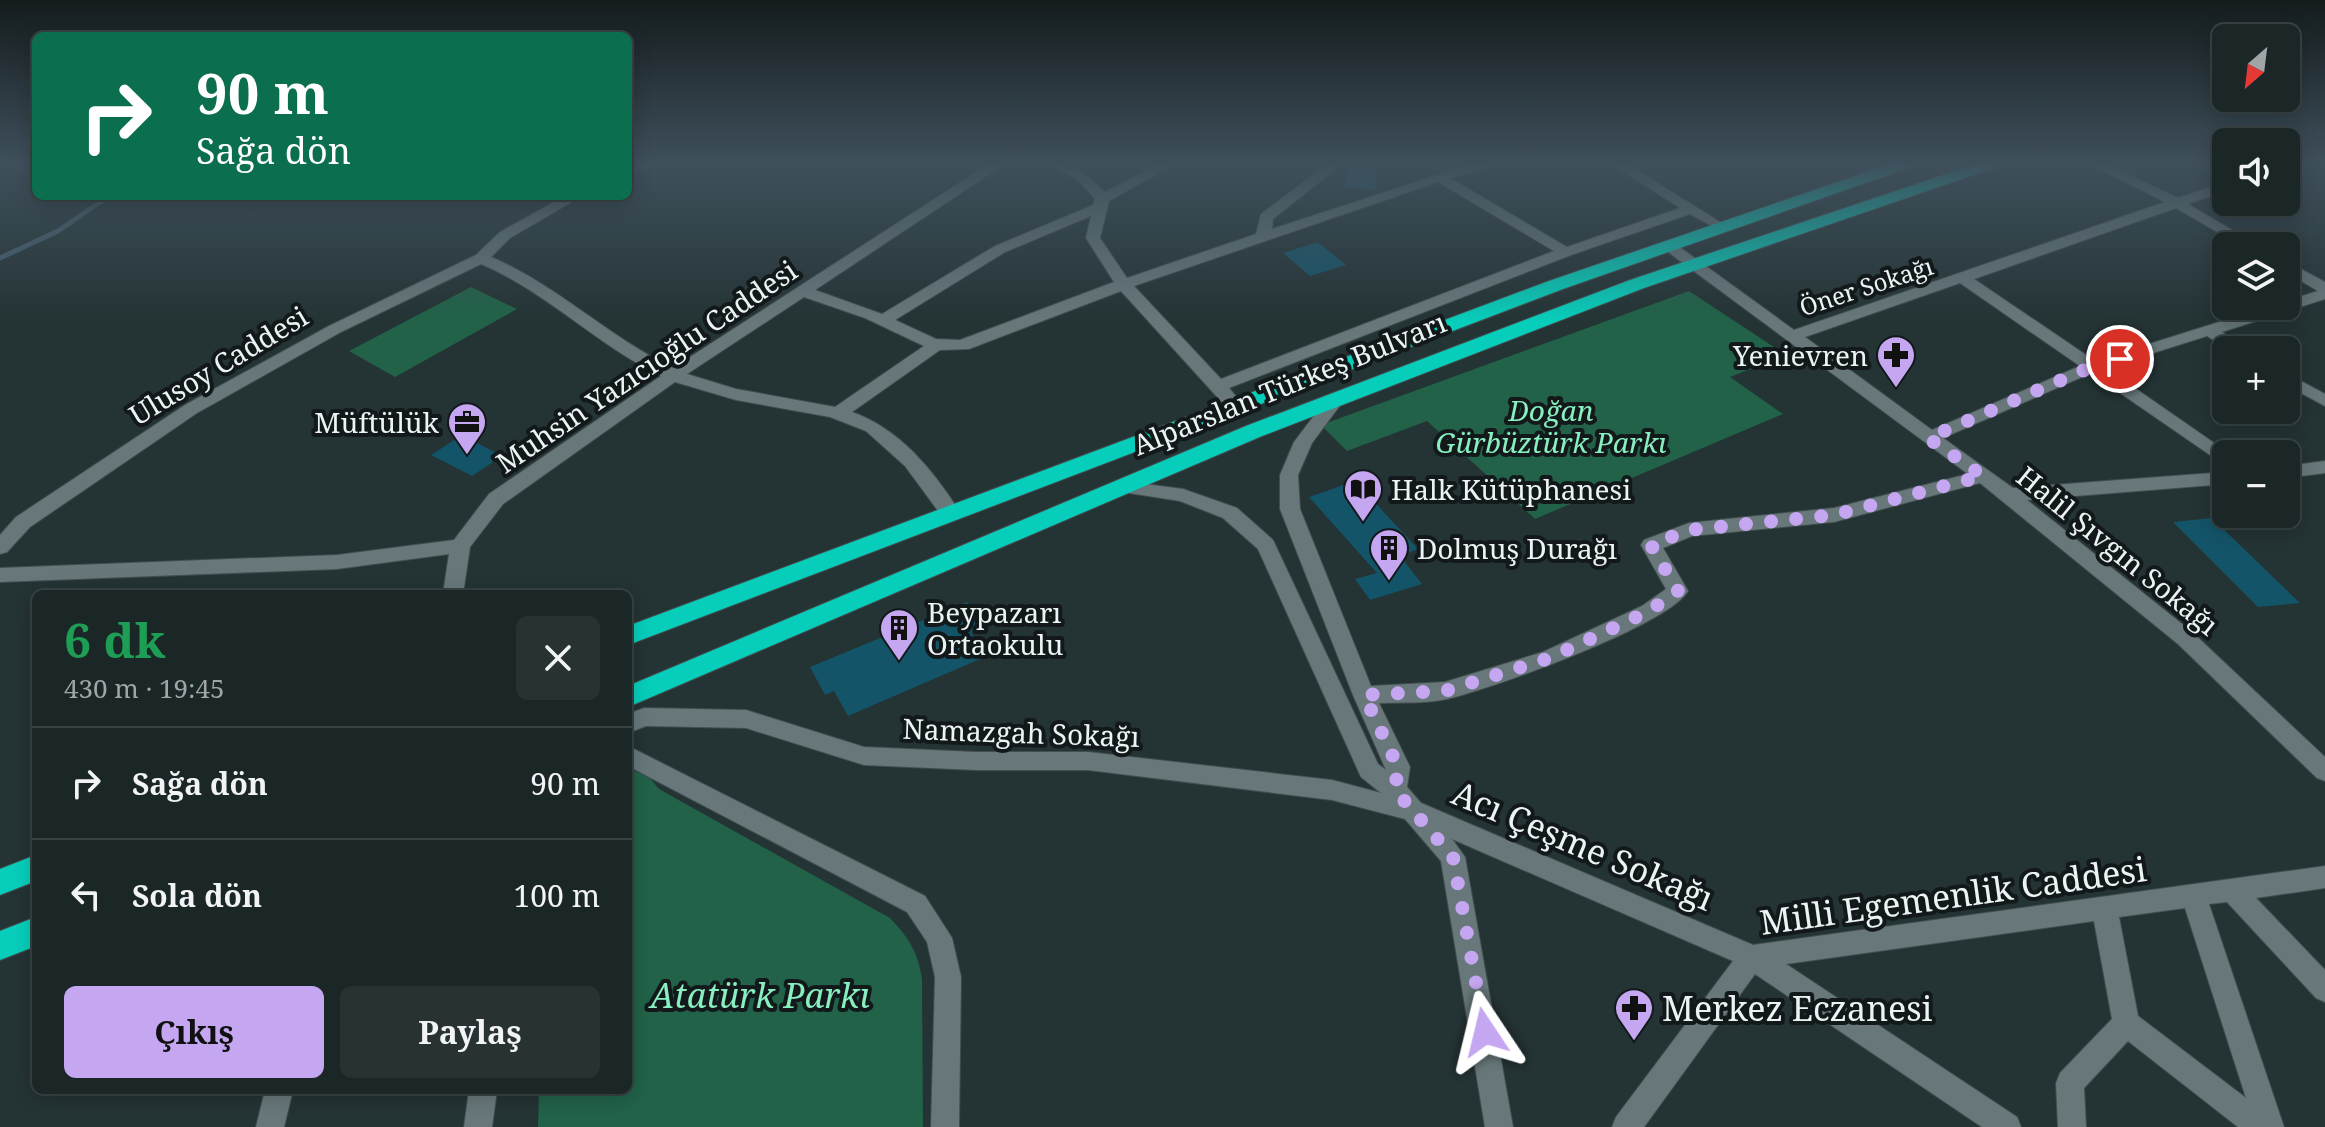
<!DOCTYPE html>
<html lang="tr">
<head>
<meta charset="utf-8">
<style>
	:root { --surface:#1b2627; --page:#283233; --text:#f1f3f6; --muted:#a0a5a7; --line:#394344; --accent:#c5a6f0 }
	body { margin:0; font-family:"Noto Serif",serif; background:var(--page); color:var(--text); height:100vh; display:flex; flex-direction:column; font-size:30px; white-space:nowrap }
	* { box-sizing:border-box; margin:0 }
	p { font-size:26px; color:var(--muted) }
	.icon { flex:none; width:44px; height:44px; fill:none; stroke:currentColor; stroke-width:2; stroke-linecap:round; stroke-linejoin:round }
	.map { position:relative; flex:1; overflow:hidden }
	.sheet { position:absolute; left:32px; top:590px; width:600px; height:504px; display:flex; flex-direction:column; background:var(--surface); border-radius:12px; box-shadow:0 4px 20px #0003,0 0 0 2px var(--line) }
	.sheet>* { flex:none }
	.banner { position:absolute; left:32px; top:32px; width:600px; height:168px; border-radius:12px; box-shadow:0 4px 20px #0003,0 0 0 2px var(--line); background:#0b6e4f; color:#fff; overflow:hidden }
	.needle { width:52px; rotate:208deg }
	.fabs { position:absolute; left:2212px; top:24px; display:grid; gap:16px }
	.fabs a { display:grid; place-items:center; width:88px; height:88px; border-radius:12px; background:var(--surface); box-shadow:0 4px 20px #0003,0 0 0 2px var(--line); font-size:40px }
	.pin { position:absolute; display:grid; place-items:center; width:68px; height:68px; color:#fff; margin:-34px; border:4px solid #fff; border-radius:50%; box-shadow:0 2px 8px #0007 }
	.me { position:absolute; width:88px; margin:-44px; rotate:350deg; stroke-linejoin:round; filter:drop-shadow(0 0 6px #0008) }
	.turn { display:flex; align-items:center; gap:28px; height:168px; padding:0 32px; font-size:36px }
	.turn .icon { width:104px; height:104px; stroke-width:2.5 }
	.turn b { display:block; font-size:56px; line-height:68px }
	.round { display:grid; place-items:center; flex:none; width:84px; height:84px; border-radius:12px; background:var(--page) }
	.head { display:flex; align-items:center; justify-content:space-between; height:136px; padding:0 32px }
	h1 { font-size:48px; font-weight:700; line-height:60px; color:#1e9e55 }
	.action { display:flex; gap:16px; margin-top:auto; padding:16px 32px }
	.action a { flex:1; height:92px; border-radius:12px; background:var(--accent); color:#111; font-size:32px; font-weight:700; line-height:92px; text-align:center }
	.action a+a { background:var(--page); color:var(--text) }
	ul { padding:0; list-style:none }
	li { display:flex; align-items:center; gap:24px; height:112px; padding:0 32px; border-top:2px solid var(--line) }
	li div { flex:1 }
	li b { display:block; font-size:30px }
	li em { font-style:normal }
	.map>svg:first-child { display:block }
</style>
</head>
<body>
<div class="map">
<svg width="2325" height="1127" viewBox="0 0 2325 1127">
	<rect width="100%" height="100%" fill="#243334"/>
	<g fill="#216248">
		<polygon points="471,287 517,309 395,377 349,351"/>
		<polygon points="1689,291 1786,355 1730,377 1783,414 1535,519 1427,421 1347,451 1321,425"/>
		<path d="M 628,769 L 648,776 L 659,789 L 890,918 C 908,937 918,951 922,979 L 923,1127 L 538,1127 L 539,1090 L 628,1090 Z"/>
	</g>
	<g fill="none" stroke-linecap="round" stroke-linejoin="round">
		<polyline stroke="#49616f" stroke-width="5" points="0,258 58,231 109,196"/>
	</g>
	<g fill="#145468">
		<polygon points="1347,167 1377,169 1375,190 1345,188"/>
		<polygon points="1318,242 1346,265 1310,276 1283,253"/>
		<polygon points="462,435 502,456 472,476 431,455"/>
		<polygon points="1355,481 1418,549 1400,556 1422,584 1370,600 1355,579 1377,573 1309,497"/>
		<polygon points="2212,518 2300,603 2258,607 2173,522"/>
		<polygon points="967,602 984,626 971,632 987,656 848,716 834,691 825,695 810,667"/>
	</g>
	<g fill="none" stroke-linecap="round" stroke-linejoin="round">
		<g stroke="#424e50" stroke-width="2">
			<g id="minor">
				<polygon points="632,165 650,165 628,175 628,166"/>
				<path d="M 987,165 L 1003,165 L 815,290 L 882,314 L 995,246 L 1093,205 L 1095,199 L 1079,181 L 1053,165 L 1077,168 L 1105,192 L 1157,165 L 1173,165 L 1109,201 L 1100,238 L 1127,278 L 1256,234 L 1261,214 L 1326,165 L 1341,165 L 1273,219 L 1272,229 L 1468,165 L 1494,165 L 1450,178 L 1567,247 L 1680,208 L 1613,165 L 1629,165 L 1728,227 L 1721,231 L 1690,214 L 1571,255 L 1229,388 L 1244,406 L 1235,411 L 1229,410 L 1121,291 L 969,349 L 940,350 L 852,412 C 900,429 934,471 961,514 L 951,521 L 944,519 L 905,466 L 866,431 L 830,417 L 736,400 L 675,382 L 503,504 L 470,547 L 463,594 L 443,594 L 449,554 L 337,569 L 0,582 L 0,568 L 337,555 L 454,540 L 489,494 L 661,376 C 597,345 547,292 481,264 L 341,332 L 197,413 L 30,527 L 7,552 L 0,554 L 0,535 L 16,517 L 185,405 L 329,326 L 476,255 L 500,232 L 565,196 L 582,196 L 510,238 L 491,257 C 557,285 608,337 673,368 ZM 1438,182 L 1554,251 L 1221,379 L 1134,286 ZM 1091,216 L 1086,238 L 1114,282 L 960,340 L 936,339 L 895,320 L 1005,252 ZM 804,297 L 865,318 L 924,346 L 835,407 L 736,389 L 687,374 Z"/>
				<path d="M 2091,165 L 2108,165 L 2178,198 L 2226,182 L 2226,191 L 2188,204 L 2259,246 L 2241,246 L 2176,208 L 1974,279 L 2095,361 L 2270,306 L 2286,306 L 2286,301 L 2318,291 L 2286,272 L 2286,261 L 2325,282 L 2325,299 L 2222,332 L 2249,350 L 2229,350 L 2207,336 L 2106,368 L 2230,454 L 2226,454 L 2226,466 L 2091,373 L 1943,438 L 2013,488 L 2226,472 L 2226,484 L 2027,500 L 2192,632 L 2325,757 L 2325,781 L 2317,778 L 2178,644 L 1980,483 L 1834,522 L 1692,536 L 1663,548 L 1688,591 C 1667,626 1491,689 1447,699 C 1426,704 1401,702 1379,703 L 1410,767 L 1407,787 L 1421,803 L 1753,945 L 2325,866 L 2325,888 L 2256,898 L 2325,970 L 2325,1002 L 2316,998 L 2227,902 L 2209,904 L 2284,1127 L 2238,1127 L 2128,1041 L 2084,1088 L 2086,1127 L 2058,1127 L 2056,1083 L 2060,1073 L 2112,1019 L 2094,921 L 1786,964 L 2017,1117 L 2021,1127 L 1982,1127 L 1755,974 L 1644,1127 L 1612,1127 L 1616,1117 L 1733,961 L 1452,839 L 1465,857 L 1513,1127 L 1485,1127 L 1441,861 L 1405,819 L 1332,800 L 1088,770 L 976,770 L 864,765 L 746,728 L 646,726 L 628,733 L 628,714 L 644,708 L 746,710 L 864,747 L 976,752 L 1088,752 L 1332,780 L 1381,793 L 1361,777 L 1258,549 L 1223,518 L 1180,501 L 1116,491 L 1114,487 L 1116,483 L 1123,481 L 1183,489 L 1237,508 L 1273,540 L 1378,764 L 1386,770 L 1353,695 L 1280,509 L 1280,475 L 1294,442 L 1329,396 L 1335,395 L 1344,400 L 1312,443 L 1298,475 L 1300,509 L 1371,686 L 1445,682 L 1543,652 L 1642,606 L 1666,589 L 1641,545 L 1644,540 L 1689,523 L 1834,508 L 1968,474 L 1664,249 L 1664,243 L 1674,243 L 1794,330 L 2165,202 ZM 1960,283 L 2080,366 L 1932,430 L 1805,337 ZM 2185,908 L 2246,1098 L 2138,1016 L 2119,917 Z"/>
				<polygon points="2286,165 2303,165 2286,172"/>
				<polygon points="2286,373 2325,394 2325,406 2286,385"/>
				<polygon points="2325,461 2325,473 2286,478 2286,466"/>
				<polygon points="628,746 925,896 952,938 961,977 959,1127 931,1127 935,977 927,942 907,912 628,766"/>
				<polygon points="265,1090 293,1090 284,1127 256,1127"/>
				<polygon points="469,1090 497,1090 492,1127 464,1127"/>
			</g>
		</g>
		<g stroke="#424e50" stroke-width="2">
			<g id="highway">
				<polygon points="1887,165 1910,165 1908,168 1563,289 628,645 628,626 1549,281"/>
				<polygon points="1973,165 1996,165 1994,168 1644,288 1262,436 628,707 628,686 1246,426 1630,280"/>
				<polygon points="36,855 36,881 0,895 0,869"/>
				<polygon points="36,917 36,946 0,960 0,931"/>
			</g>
		</g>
		<use href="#minor" fill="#68787a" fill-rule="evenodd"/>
		<use href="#highway" fill="#07cebb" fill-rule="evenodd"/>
	</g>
	<linearGradient id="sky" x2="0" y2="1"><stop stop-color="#141c1d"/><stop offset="0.51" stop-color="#3f505c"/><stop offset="1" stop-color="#3f505c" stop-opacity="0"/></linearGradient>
	<rect width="2325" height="322" fill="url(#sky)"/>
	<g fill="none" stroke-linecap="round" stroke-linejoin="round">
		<polyline stroke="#c5a6f0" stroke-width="14" stroke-dasharray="0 25.2" points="1485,1032 1453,857 1395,790 1398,767 1364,695 1445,691 1550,658 1649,611 1678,591 1651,545 1689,530 1834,515 1983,476 1928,438 2089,368 2120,359"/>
	</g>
	<defs>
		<g id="pharmacy-pin" transform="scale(2)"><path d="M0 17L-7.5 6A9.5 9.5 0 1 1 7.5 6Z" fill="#c5a6f0" stroke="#13191a"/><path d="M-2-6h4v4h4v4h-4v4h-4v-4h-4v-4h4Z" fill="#111"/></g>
		<g id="office-pin" transform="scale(2)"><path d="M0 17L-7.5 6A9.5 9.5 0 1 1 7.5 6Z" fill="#c5a6f0" stroke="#13191a"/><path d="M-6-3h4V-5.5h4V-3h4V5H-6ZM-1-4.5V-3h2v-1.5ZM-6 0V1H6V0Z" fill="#111"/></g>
		<g id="library-pin" transform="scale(2)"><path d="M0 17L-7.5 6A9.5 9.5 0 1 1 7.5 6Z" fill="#c5a6f0" stroke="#13191a"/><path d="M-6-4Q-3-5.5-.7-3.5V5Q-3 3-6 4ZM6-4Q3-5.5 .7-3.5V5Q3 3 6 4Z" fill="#111"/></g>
		<g id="building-pin" transform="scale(2)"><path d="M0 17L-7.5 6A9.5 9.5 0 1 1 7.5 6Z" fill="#c5a6f0" stroke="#13191a"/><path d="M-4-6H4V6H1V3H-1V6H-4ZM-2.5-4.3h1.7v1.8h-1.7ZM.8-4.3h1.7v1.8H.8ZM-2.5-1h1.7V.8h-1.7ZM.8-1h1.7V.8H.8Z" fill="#111"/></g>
	</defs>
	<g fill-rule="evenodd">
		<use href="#pharmacy-pin" x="1896" y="355"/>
		<use href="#office-pin" x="467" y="422"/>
		<use href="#library-pin" x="1363" y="489"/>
		<use href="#building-pin" x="1389" y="548"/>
		<use href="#building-pin" x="899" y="628"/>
		<use href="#pharmacy-pin" x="1634" y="1008"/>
	</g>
	<g text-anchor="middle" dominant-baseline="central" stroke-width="8" stroke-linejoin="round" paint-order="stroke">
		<g font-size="24" fill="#ebf4f5" stroke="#13191a">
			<text transform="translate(1866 286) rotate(-18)">Öner Sokağı</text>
		</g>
		<g font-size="28" fill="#ebf4f5" stroke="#13191a" text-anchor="start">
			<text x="1868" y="355" text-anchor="end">Yenievren</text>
			<text x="439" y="422" text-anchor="end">Müftülük</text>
			<text x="1391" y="489">Halk Kütüphanesi</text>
			<text x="1417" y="548">Dolmuş Durağı</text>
			<text x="927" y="612">Beypazarı<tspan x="927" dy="32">Ortaokulu</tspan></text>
		</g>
		<g font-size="28" fill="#ebf4f5" stroke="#13191a">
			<text transform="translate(218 365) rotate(-31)">Ulusoy Caddesi</text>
			<text transform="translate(646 366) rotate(-34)">Muhsin Yazıcıoğlu Caddesi</text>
			<text transform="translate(1289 383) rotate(-22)">Alparslan Türkeş Bulvarı</text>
			<text transform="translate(2118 550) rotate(39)">Halil Şıvgın Sokağı</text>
			<text transform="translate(1021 732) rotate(2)">Namazgah Sokağı</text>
		</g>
		<g font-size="28" font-style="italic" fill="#88efc0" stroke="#13191a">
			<text x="1551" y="410">Doğan<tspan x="1551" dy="32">Gürbüztürk Parkı</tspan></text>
		</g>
		<g font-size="34" fill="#ebf4f5" stroke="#13191a">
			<text transform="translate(1583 845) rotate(23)">Acı Çeşme Sokağı</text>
			<text transform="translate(1953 895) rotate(-8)">Milli Egemenlik Caddesi</text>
		</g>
		<g font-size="34" font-style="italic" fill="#88efc0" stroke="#13191a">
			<text x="760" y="995">Atatürk Parkı</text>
		</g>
		<g font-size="34" fill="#ebf4f5" stroke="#13191a" text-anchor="start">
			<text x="1662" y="1008">Merkez Eczanesi</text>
		</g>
	</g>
</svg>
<div class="fabs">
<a><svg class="needle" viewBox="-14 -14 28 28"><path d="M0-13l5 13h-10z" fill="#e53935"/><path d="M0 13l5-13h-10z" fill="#a0a5a7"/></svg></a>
<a><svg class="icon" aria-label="sound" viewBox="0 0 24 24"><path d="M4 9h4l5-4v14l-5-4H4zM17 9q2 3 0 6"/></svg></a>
<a><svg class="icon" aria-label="layers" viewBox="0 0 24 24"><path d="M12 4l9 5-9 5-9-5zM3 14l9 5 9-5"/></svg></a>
<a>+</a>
<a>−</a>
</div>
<div class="pin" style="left:2120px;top:359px;background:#d93025"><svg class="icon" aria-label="arrive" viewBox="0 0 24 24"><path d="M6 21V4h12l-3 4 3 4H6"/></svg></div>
<svg class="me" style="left:1485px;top:1032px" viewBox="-20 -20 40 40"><path d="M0-17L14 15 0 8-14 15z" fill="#c5a6f0" stroke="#fff" stroke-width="4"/></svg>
<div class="banner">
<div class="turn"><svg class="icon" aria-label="right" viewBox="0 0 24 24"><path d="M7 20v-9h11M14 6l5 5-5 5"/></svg><div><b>90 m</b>Sağa dön</div></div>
</div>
<section class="sheet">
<div class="head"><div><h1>6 dk</h1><p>430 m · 19:45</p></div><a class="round"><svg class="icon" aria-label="close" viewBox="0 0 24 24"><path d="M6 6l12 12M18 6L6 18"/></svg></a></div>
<ul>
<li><svg class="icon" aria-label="right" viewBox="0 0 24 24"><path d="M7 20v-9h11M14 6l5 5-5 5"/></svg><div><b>Sağa dön</b></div><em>90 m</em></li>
<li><svg class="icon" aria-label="left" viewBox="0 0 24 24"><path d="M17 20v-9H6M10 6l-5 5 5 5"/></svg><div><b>Sola dön</b></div><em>100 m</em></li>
</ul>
<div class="action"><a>Çıkış</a><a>Paylaş</a></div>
</section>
</div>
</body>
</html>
